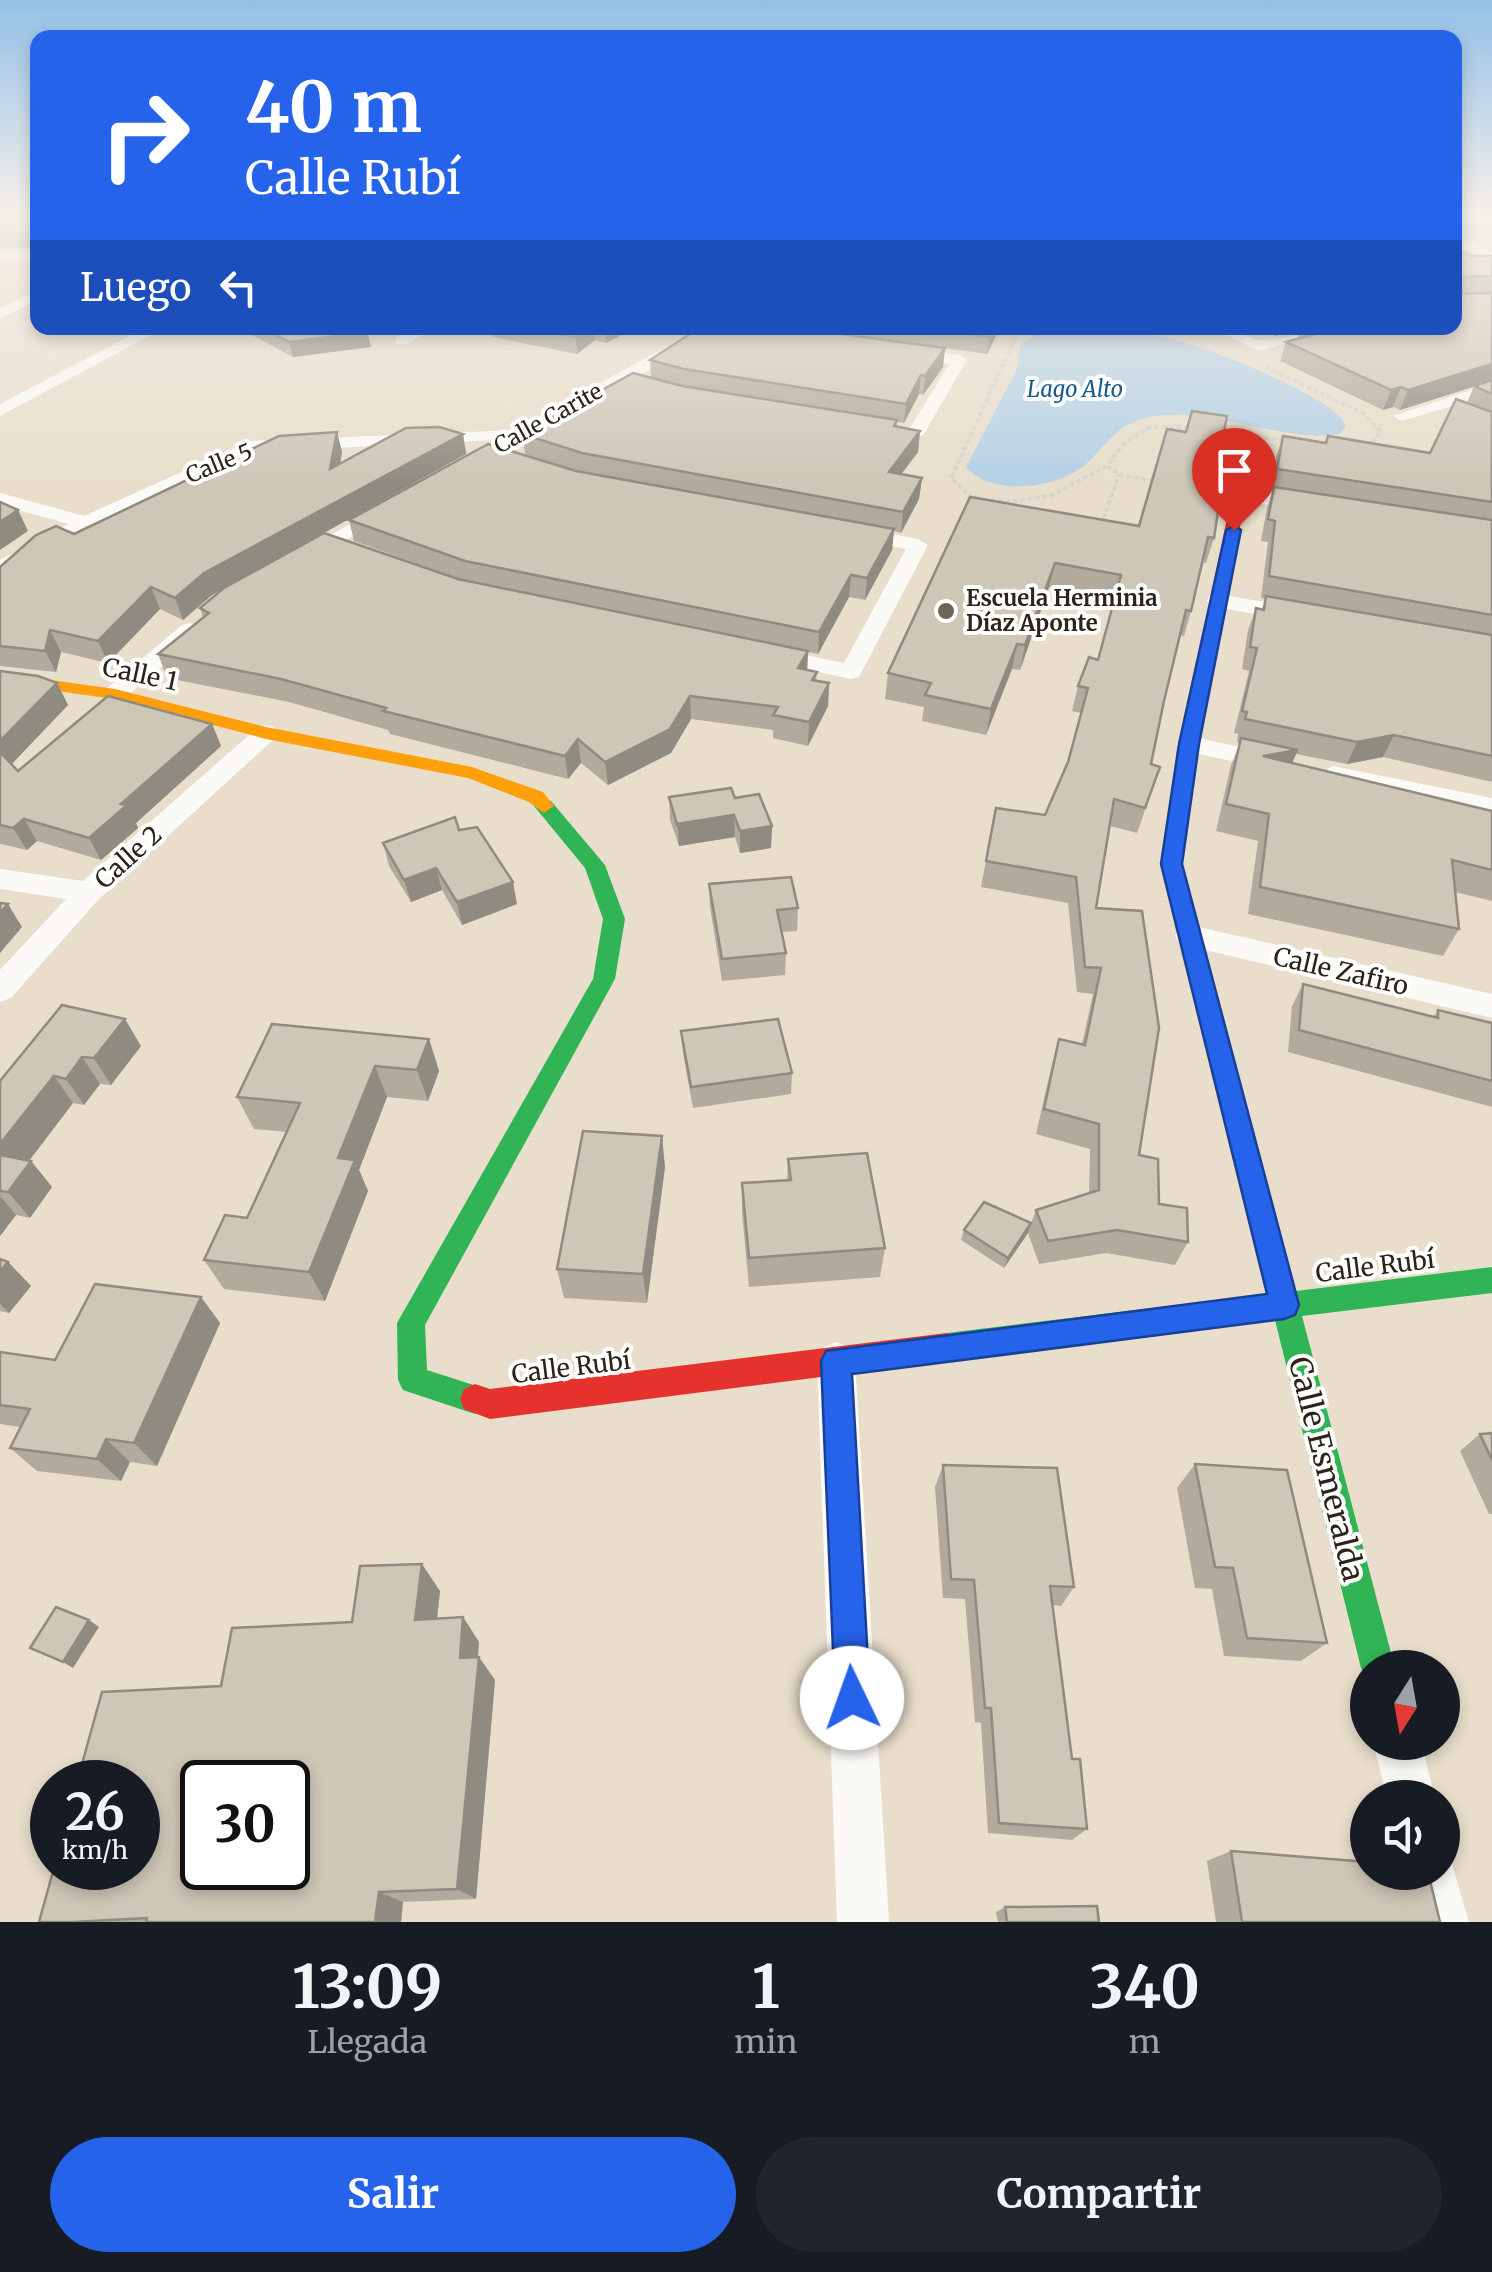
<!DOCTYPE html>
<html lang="es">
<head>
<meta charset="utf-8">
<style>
	:root { --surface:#171b24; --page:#20242c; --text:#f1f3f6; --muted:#9ea1a6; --accent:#2563eb }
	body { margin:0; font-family:Merriweather,serif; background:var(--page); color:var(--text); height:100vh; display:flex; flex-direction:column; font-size:38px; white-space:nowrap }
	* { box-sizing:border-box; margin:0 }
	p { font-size:32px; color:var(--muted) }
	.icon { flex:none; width:55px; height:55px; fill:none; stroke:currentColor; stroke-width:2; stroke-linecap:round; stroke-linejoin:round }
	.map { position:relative; height:1922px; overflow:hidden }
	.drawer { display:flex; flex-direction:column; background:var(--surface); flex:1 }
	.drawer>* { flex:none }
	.hud { position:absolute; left:30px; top:30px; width:1432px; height:305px; border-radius:20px; box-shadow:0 5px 15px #0003; background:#2563eb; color:#fff; overflow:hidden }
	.needle { width:65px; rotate:191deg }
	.controls { position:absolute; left:1350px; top:1650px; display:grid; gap:20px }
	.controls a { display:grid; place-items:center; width:110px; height:110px; border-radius:50%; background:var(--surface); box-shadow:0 5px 15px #0003; font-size:50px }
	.speed { position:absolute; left:30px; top:1760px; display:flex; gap:20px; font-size:50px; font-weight:700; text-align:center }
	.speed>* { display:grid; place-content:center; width:130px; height:130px; border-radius:50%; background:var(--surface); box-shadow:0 5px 15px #0003; line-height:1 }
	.speed small { font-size:25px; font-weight:400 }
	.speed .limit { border:5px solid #111; border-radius:15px; background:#fff; color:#111 }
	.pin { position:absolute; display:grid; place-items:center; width:85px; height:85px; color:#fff; margin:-102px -42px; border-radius:50% 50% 50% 0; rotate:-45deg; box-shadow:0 0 10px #0007 }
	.pin .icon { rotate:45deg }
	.me { position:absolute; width:110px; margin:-55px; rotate:357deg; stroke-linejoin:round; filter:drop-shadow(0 0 8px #0008) }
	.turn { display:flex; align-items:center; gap:35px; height:210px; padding:0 50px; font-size:45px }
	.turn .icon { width:130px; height:130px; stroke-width:2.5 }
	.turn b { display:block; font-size:70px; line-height:85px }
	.then { display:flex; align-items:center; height:95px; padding:0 50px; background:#0003; gap:20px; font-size:38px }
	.eta { display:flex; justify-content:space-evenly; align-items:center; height:170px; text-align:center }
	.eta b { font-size:60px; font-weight:700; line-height:70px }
	.primary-button { display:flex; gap:20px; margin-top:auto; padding:20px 50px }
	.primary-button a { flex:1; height:115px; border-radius:60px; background:var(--accent); color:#fff; font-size:40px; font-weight:700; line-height:115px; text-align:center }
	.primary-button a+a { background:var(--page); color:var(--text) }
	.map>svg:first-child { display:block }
</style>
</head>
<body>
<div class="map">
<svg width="1492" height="1922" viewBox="0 0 1492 1922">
	<rect width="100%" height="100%" fill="#e8decb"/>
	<path fill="#b5d1e6" d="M 1067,328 C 1101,330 1134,331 1168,338 C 1201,345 1337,397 1346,426 L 1340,434 C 1275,444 1197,399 1136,421 C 1114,429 1102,450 1085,465 C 1056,489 991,497 966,467 L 1016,371 L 1021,344 L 1040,331 Z"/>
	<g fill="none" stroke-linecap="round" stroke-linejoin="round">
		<g stroke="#d7d4ce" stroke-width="4" stroke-dasharray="5 2.5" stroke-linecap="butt">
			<polyline points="1051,328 1017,334 951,478 971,497 1012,502 1052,495 1107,466 1124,443 1150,427 1193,427"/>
			<polyline points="1266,367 1364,414 1381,432 1368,446"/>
			<polyline points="1220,431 1286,441"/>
			<polyline points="1107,466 1119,475 1156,481"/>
			<polyline points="1101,526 1119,475"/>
			<polyline points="1043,589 1077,597 1081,585"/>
		</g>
		<g fill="#fcfaf7" fill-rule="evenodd">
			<polygon points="1455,236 1492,252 1492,261 1455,245"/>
			<rect x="0" y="252" width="38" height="8"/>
			<polygon points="38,290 38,300 0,319 0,308"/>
			<polygon points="145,328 164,328 0,416 0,404"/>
			<polygon points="414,328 433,328 408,344 396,344 396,338"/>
			<polygon points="722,328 751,328 699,342 467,471 453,471 450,467 495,440 253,452 0,574 0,560 69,524 0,505 0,493 84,516 250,441 514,430 688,335"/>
			<path d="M 1213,328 C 1235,327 1242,338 1260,340 C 1280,343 1315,326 1342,328 L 1259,351 Z"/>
			<path d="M 907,348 L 959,355 L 967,360 L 924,434 C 912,443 883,438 871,429 L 880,424 L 910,428 L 949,364 L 901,356 L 899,353 Z"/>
			<polygon points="1492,383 1492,394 1402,421 1393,416"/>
			<polygon points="1241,489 1308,500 1318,506 1308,512 1234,499 1234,491"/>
			<polygon points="385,504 392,506 392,514 311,560 304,562 294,556"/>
			<polygon points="855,527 918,539 928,545 859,677 851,679 759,659 755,654 767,647 844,663 906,549 848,537 848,529"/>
			<polygon points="1218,594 1299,608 1310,615 1299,622 1210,606 1207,601 1210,596"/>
			<polygon points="190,623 198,625 201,630 198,635 124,699 106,699 103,694 106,689 182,625"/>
			<polygon points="266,725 275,728 278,733 275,738 99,899 11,998 0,1002 0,970 66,899 0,889 0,869 83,881 257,728"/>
			<polygon points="1189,736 1283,756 1287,762 1274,770 1180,750 1176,744"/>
			<polygon points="1333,766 1492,798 1492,816 1324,780 1320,774"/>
			<polygon points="1190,925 1492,994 1492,1018 1180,944 1175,936 1180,928"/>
			<polygon points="836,1342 850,1348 855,1361 889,1922 837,1922 817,1361 822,1348"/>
			<polygon points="1373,1742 1421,1742 1435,1798 1387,1798"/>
			<polygon points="1442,1852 1449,1854 1469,1922 1417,1922 1406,1872 1442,1872"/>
		</g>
		<g fill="#30b455" fill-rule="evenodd">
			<polygon points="544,799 551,801 605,865 625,919 615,979 425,1325 427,1370 486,1389 490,1399 486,1409 475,1414 403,1390 398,1380 397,1323 593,979 603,919 585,868 534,806"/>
			<polygon points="1197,952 1208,960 1296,1291 1492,1267 1492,1293 1302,1316 1395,1668 1368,1668 1368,1681 1361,1668 1275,1320 947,1361 937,1357 933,1347 937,1337 947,1333 1268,1294 1186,960"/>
		</g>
		<polygon fill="#ff9f0a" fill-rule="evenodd" points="0,673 115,689 266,727 472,767 543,792 554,806 544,813 529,802 468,778 266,739 114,699 0,683"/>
		<g fill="#e5322d" fill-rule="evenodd">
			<polygon points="1245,461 1252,465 1198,744 1182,864 1208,960 1197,968 1186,960 1162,864 1180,744 1238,465"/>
			<polygon points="947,1333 957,1337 961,1347 957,1357 947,1361 490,1419 464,1409 460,1399 464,1389 475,1384 490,1389"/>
		</g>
	</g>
	<g fill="#b1aa9d">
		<rect x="0" y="215" width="38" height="33"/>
		<polygon points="1455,250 1471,256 1492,256 1492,782 1383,757 1347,764 1296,754 1292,763 1492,811 1492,901 1455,892 1459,929 1443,956 1248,914 1258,841 1216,831 1231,765 1240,743 1237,742 1238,734 1234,733 1249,671 1242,669 1248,630 1256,608 1262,609 1265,599 1261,598 1268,542 1261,541 1267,508 1273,490 1270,490 1276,457 1283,436 1325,443 1328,436 1430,453 1467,403 1474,386 1400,410 1393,407 1383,410 1280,361 1286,342 1297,339 1300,330 1275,336 1257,328 1455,328"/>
		<polygon points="239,328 412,328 394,335 368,332 371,347 293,357"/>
		<polygon points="492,328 635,328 606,343 595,340 577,354 493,337"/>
		<polygon points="801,328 1000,328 987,354"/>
		<polygon points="801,329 945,348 943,367 923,395 919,394 904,423 897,422 897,427 920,431 918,452 901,474 922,478 919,499 901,533 894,531 892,550 865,600 849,597 818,654 808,652 807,670 817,672 816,681 829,683 828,706 808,746 773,738 773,730 691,719 671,753 608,785 581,763 568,779 390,734 388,730 289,702 167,678 158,654 203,617 200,608 462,580 354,541 349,520 580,472 525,454 522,434 651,378 650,360"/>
		<polygon points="337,432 342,452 340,463 463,434 466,454 212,595 183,620 160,609 108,663 61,652 56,672 0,666 0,567 74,534"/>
		<polygon points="1211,496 1214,538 1206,563 1202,562 1191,611 1184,636 1180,635 1164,701 1151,764 1160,767 1137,833 1110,826 1096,908 1139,1155 1159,1204 1188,1242 1175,1265 1106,1253 1039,1264 1028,1233 1004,1268 961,1240 964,1230 1031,1223 1036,1210 1089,1193 1090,1149 1036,1134 1052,1064 1059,1039 1082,1044 1093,994 1077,992 1068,903 981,887 996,808 1045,815 1068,762 1081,713 1072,711 1078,686 1098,660 1115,600 1049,587 1020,670 1012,669 986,735 922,721 924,707 885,699 888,673 970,497 1139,526"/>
		<polygon points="0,671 57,683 68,705 11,764 18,771 212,724 221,746 136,823 138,828 101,860 37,841 27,850 0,844"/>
		<polygon points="669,797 735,798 772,826 771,848 740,853 735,837 679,846 670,820"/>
		<polygon points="459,830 517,904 462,925 442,890 411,902 389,866 383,843"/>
		<polygon points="709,884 798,908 797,931 781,932 786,953 785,975 722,981 710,907"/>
		<polygon points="1303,984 1433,1017 1438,1010 1492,1023 1492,1107 1288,1052 1292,1006"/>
		<polygon points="62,1005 141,1046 111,1085 100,1084 84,1105 73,1103 29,1161 31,1161 52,1187 30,1218 16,1215 0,1236 0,1081"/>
		<polygon points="681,1031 792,1073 791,1094 693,1108 683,1053"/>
		<polygon points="429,1039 439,1071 428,1101 387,1097 359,1170 368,1191 325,1301 224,1289 204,1260 247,1218 287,1132 254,1129 237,1097"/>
		<polygon points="788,1159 885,1248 880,1277 749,1287 742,1213 742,1183 787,1180"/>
		<polygon points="665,1167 647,1303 564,1298 557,1269"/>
		<polygon points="0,1259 8,1262 31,1286 9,1313 0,1311"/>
		<polygon points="201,1297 220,1323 157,1466 130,1462 121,1481 37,1471 10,1448 20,1427 0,1424 0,1352 55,1360"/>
		<polygon points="1492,1433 1492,1514 1489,1514 1460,1451 1480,1434"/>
		<polygon points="1195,1464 1327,1643 1301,1661 1224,1656 1212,1589 1195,1588 1177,1488"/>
		<polygon points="943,1465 1074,1587 1061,1606 1052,1605 1072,1759 1087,1829 1072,1840 988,1833 981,1723 975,1722 965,1599 943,1598 935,1487"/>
		<polygon points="440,1591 437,1619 463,1617 479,1642 478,1657 495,1680 476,1899 403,1902 401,1922 39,1922 221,1686 352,1622"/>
		<polygon points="1231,1851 1440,1922 1216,1922 1207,1861"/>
		<polygon points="1005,1907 1099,1922 998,1922 996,1912"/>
	</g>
	<g fill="#908b80">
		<polygon points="392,328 412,328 394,335"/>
		<polygon points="588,328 594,328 595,340 577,354 576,337"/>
		<polygon points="605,328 635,328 606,343"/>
		<polygon points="994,328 1000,328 987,354 990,337"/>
		<polygon points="1277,328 1301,328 1300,330 1275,336"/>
		<polygon points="367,332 371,347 293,357 289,342"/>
		<polygon points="945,348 943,367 923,395 925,376"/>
		<polygon points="1492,364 1492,381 1400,410 1408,390"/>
		<polygon points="921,375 919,394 904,423 906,404"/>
		<polygon points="1401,387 1393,407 1383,410 1391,390"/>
		<polygon points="920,431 918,452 887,493 889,472"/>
		<polygon points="337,432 342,452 336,489 330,469"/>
		<polygon points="463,434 466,454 212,595 183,620 175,598 204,573"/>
		<polygon points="922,478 919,499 901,533 903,512"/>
		<polygon points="18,510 28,531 0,550 0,522"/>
		<polygon points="894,529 892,550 865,600 867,578"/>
		<polygon points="1055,563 1049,587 1020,670 1025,645"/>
		<polygon points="851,575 849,597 818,654 819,632"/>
		<polygon points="151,587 160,609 108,663 98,641"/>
		<polygon points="50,630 61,652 56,672 45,651"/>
		<polygon points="1017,644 1012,669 986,735 991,709"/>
		<polygon points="808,651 807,674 798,668"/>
		<polygon points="57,683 68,705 7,769 0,756 0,741"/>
		<polygon points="829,683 828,706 808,746 809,722"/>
		<polygon points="690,696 691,719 671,753 608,785 605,762"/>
		<polygon points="212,724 221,746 136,823 138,828 101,860 89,838 121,804"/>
		<polygon points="1394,735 1383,757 1347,764 1357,742"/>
		<polygon points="578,739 581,763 568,779 565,756"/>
		<polygon points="1298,750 1286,776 1263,756"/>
		<polygon points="734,815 735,837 679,846 677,824"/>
		<polygon points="24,819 37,841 27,850 13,828"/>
		<polygon points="772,826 771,848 740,853 740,831"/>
		<polygon points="436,868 442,890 411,902 404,880"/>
		<polygon points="513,882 517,904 462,925 457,902"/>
		<polygon points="8,904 22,927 0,953 0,913"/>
		<polygon points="125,1019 141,1046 111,1085 94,1058"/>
		<polygon points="429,1039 439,1071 428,1101 417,1070"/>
		<polygon points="82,1057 100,1084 84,1105 66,1079"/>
		<polygon points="375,1066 387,1097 359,1170 368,1191 325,1301 309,1272 338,1158"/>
		<polygon points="54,1076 73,1103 15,1179 0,1161 0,1144"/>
		<polygon points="662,1136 665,1167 647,1303 643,1274"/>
		<polygon points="31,1161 52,1187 30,1218 8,1192"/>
		<polygon points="0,1196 16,1215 0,1236"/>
		<polygon points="1031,1223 1028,1233 1004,1268 1008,1258"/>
		<polygon points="8,1262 31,1286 9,1313 0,1304 0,1271"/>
		<polygon points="201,1297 220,1323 157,1466 134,1443"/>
		<polygon points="106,1439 130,1462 121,1481 97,1459"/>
		<polygon points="422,1564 440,1591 434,1645 415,1620"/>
		<polygon points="463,1617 479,1642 476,1681 460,1658"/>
		<polygon points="89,1620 99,1627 73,1668 63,1662"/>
		<polygon points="479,1657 495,1680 476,1899 457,1889"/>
		<polygon points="379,1892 403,1902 401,1922 375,1922"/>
	</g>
	<g fill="#cec6b7" stroke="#908b80" stroke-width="2.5" fill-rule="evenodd">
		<polygon points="0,215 38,215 38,241 33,234 0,234"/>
		<polygon points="1455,250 1471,256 1492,256 1492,276 1462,277 1459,281 1463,294 1492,293 1492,364 1408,390 1401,387 1391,390 1286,342 1319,333 1306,328 1455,328"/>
		<polygon points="262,328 366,328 367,332 289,342"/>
		<polygon points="527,328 588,328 576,337"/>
		<polygon points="699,328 796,328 945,348 925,376 921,375 906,404 684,369 650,360"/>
		<polygon points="923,328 994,328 990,337"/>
		<polygon points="633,373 682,386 897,420 894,426 920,431 889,472 922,478 903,512 582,453 522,434"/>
		<polygon points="1492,380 1492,394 1474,386"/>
		<polygon points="1456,399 1492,412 1492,502 1277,469 1283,436 1326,443 1328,436 1430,453"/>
		<polygon points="1192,411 1227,416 1211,496 1220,497 1216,525 1214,538 1208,537 1191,611 1186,610 1164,701 1151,764 1160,767 1145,808 1114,799 1096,908 1142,911 1159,1028 1139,1155 1158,1159 1159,1204 1187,1208 1188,1242 1117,1230 1048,1241 1036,1210 1099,1190 1099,1124 1044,1109 1059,1039 1085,1045 1101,968 1085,967 1076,877 986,861 996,808 1045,815 1068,762 1088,688 1078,686 1089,657 1098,660 1121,575 1055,563 1025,645 1017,644 991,709 925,695 931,683 888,673 970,497 1139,526 1167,429 1186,432"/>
		<polygon points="439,427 463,434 204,573 175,598 151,587 98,641 50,630 45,651 0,646 0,567 36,535 56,526 74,534 279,436 337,432 330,469 406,428"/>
		<polygon points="488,444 576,471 894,529 867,578 851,575 819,632 465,561 349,520"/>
		<polygon points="1274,487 1492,520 1492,615 1269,576 1275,521 1268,519"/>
		<polygon points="0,502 18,510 0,522"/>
		<polygon points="324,533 458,579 808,651 798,668 817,672 812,680 829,683 809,722 773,715 778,707 690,696 670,729 605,762 578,739 565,756 383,711 386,708 281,679 158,654 209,613 200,608 224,588"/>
		<polygon points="1266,596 1492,635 1492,756 1394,735 1357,742 1245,719 1247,712 1242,711 1257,648 1250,647 1256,608 1264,610"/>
		<polygon points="0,671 38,676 57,683 0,741"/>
		<polygon points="108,696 212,724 121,804 127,805 89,838 24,819 13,828 0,825 0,752 18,771"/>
		<polygon points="1241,738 1298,750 1263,756 1492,811 1492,870 1452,860 1459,929 1260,887 1269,814 1226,804"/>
		<polygon points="731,788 735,798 759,794 772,826 740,831 734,815 677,824 669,797"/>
		<polygon points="455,817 459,830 477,827 513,882 457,902 436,868 404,880 383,843"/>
		<polygon points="791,877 798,908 777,910 786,953 722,959 709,884"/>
		<polygon points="0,903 8,904 0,913"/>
		<polygon points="1303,984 1438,1018 1438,1010 1492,1023 1492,1081 1299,1030"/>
		<polygon points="62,1005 125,1019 94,1058 82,1057 66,1079 54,1076 0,1144 0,1081"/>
		<polygon points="778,1019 792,1073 691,1087 681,1031"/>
		<polygon points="272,1024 429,1039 417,1070 375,1066 338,1158 355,1160 309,1272 204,1260 225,1215 247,1218 300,1103 237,1097"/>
		<polygon points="583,1131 662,1136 643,1274 557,1269"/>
		<polygon points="867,1153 885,1248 749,1258 742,1183 791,1180 788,1159"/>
		<polygon points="0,1155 31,1161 8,1192 0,1191"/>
		<polygon points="984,1202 1031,1223 1008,1258 964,1230"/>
		<polygon points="0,1259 8,1262 0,1271"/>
		<polygon points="95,1284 201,1297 134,1443 106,1439 97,1459 10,1448 30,1409 0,1405 0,1352 55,1360"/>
		<polygon points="1492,1433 1492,1460 1480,1434"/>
		<polygon points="1195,1464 1287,1470 1327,1643 1247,1638 1233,1568 1215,1567"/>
		<polygon points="943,1465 1057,1468 1074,1587 1050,1586 1072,1759 1080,1759 1087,1829 999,1823 991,1708 985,1708 974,1580 951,1579"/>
		<path d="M 422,1564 L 415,1620 L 463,1617 L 460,1658 L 479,1657 L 457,1889 L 379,1892 L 375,1922 L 146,1922 L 147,1918 L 72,1922 L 39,1922 L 54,1868 L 138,1868 L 138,1782 L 77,1782 L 102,1692 L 221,1686 L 232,1628 L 352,1622 L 360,1566 ZM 202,1782 L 288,1782 L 288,1868 L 202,1868 Z"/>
		<polygon points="56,1607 89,1620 63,1662 30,1648"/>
		<polygon points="1231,1851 1368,1862 1368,1872 1428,1872 1440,1922 1242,1922"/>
		<polygon points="1097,1906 1099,1922 1007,1922 1005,1907"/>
	</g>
	<linearGradient id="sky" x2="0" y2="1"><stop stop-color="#93c0e7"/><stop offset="0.44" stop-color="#f5f0e8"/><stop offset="1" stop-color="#f5f0e8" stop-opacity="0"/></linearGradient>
	<rect width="1492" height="484" fill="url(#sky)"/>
	<polygon fill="#2563eb" stroke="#184099" stroke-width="2.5" points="1234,526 1241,530 1199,744 1182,864 1299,1305 1295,1315 1284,1319 852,1374 870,1698 865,1710 852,1715 840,1710 835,1698 821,1361 826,1351 1267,1294 1161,864 1179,744 1226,530"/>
	<circle fill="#6d6556" stroke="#fff" stroke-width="4" cx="946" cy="611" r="10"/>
	<g text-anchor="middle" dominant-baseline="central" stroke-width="8" stroke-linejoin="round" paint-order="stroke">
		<g font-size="22" font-style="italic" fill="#165b8b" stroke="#fff">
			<text x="1075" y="389">Lago Alto</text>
		</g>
		<g font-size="22" fill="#2b2417" stroke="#fff">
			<text transform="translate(548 418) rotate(-29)">Calle Carite</text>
			<text transform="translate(219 463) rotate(-22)">Calle 5</text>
		</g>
		<g font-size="22" font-weight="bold" fill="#2b2417" stroke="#fff" text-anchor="start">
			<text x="966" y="598">Escuela Herminia<tspan x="966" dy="25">Díaz Aponte</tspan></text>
		</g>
		<g font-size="25" fill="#2b2417" stroke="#fff">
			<text transform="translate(140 674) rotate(12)">Calle 1</text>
			<text transform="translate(128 857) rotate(-42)">Calle 2</text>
			<text transform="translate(1341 971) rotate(13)">Calle Zafiro</text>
			<text transform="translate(1375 1266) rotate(-7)">Calle Rubí</text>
			<text transform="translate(571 1367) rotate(-7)">Calle Rubí</text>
		</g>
		<g font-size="30" fill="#2b2417" stroke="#fff">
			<text transform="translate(1327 1469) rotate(76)">Calle Esmeralda</text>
		</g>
	</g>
</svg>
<div class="controls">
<a><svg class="needle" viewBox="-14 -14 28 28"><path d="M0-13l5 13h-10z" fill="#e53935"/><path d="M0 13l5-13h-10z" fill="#9ea1a6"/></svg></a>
<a><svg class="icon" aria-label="sound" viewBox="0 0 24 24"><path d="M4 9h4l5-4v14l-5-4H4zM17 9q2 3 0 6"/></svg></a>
</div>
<div class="speed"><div>26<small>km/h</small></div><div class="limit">30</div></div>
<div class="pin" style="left:1234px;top:530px;background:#d93025"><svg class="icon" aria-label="arrive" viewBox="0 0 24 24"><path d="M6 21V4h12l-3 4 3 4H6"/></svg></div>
<svg class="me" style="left:852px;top:1698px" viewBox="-20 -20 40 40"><circle r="19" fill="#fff"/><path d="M0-13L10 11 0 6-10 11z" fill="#2563eb"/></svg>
<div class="hud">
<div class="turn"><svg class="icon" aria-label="right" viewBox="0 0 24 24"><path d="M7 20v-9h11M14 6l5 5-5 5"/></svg><div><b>40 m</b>Calle Rubí</div></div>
<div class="then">Luego<svg class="icon" aria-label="left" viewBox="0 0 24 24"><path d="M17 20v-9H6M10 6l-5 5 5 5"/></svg></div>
</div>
</div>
<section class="drawer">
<div class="eta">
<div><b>13:09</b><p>Llegada</p></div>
<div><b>1</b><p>min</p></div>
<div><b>340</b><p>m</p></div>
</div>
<div class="primary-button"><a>Salir</a><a>Compartir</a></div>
</section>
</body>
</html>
